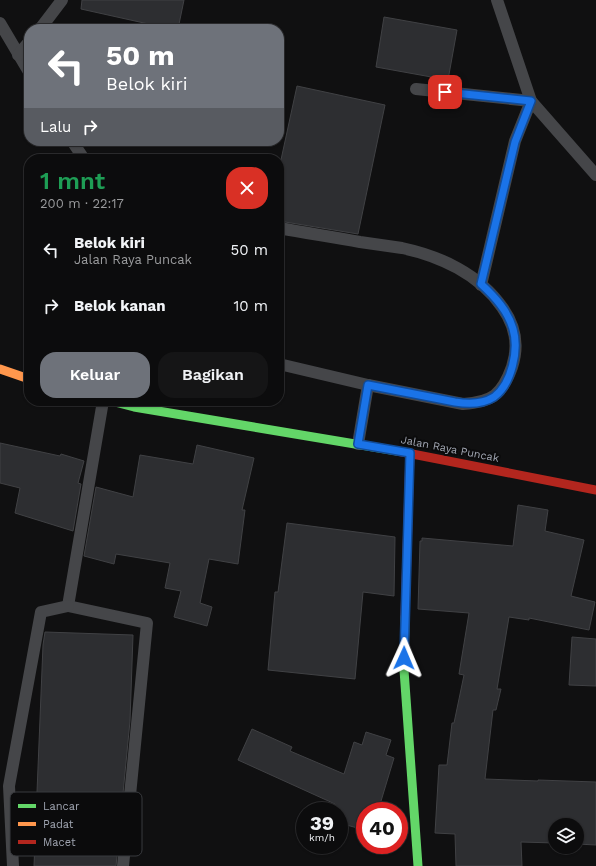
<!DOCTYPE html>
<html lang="id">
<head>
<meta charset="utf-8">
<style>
	:root { --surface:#0c0c0d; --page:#151516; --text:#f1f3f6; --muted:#9a9b9d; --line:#2c2c2e; --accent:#6e727a }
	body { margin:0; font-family:"Work Sans",sans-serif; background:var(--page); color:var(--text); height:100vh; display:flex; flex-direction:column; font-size:15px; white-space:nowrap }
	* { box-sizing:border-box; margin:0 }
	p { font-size:13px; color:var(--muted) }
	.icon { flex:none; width:22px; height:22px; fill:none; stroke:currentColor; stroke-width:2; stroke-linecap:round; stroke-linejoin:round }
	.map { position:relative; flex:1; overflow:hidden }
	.side { position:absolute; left:24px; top:154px; width:260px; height:252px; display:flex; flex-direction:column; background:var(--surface); border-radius:16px; box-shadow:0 1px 3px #0004,0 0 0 1px var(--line) }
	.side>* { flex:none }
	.top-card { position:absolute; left:24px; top:24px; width:260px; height:122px; border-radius:16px; box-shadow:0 1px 3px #0004,0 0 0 1px var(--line); background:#6e727a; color:#fff; overflow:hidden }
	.controls { position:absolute; left:548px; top:818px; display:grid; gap:8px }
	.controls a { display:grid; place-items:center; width:36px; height:36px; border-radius:50%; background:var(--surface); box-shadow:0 1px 3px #0004,0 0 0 1px var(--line); font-size:20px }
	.speed { position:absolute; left:296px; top:802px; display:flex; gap:8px; font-size:20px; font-weight:700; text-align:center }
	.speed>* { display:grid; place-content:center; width:52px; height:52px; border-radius:50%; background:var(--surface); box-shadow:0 1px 3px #0004,0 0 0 1px var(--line); line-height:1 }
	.speed small { font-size:10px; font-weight:400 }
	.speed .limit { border:6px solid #d22; background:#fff; color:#111 }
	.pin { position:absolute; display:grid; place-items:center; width:34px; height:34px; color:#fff; margin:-17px; border-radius:8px; box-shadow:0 2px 6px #0006 }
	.me { position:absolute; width:44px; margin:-22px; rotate:1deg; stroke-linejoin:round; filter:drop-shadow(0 0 3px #0008) }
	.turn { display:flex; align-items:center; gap:14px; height:84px; padding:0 16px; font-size:18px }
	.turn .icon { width:52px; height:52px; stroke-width:2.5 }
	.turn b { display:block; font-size:28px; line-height:34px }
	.then { display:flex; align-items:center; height:38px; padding:0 16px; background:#0003; gap:8px; font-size:15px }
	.round { display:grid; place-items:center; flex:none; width:42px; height:42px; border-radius:16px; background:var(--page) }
	.head { display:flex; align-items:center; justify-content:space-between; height:68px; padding:0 16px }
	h1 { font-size:24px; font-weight:600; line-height:30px; color:#1e9e55 }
	.action { display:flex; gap:8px; margin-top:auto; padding:8px 16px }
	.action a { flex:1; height:46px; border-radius:16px; background:var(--accent); color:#fff; font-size:16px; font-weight:600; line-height:46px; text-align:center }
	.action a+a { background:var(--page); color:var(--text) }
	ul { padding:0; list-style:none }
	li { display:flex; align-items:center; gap:12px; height:56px; padding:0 16px }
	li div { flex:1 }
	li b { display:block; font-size:15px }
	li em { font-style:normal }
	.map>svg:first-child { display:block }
</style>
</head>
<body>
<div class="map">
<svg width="596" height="866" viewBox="0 0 596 866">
	<rect width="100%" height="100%" fill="#101011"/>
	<g fill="#2d2e31" stroke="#404144">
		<polygon points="82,0 184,0 178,29 171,29 81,9"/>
		<polygon points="384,17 457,30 448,80 376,67"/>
		<polygon points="297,86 385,105 358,234 279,221 279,169"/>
		<polygon points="0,443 60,456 61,454 84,461 78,483 81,484 73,531 15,513 20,488 0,483"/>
		<polygon points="197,445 254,458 242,510 245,510 238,564 209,559 200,603 212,607 207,626 174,617 181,591 165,588 170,563 116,554 114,564 84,556 96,487 133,497 140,455 193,464"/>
		<polygon points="518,505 548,510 545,531 584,540 571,596 595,602 589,630 529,618 529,620 509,617 497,689 501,689 496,710 493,710 485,779 538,781 538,780 596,782 596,845 577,844 577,825 555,825 555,843 521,842 522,866 456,866 455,834 435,833 439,765 447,765 452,723 454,723 464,675 459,674 469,613 418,609 420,541 422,541 422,538 513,546"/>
		<polygon points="287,523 395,537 394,596 363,592 355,679 268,670 275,592 278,592"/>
		<polygon points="45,632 133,635 130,721 116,866 34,866 43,645"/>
		<polygon points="572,637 596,639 596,686 569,685"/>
		<polygon points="252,729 292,747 290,751 344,774 354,742 362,745 366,732 391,740 386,755 394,758 378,811 365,811 365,830 339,823 339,811 333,811 335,804 238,760"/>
	</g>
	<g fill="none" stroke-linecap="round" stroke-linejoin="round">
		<g stroke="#454649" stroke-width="12">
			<polyline points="0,23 29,72"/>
			<polyline points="40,29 62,0"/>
			<polyline points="18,55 29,42"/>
			<polyline points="416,89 531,101 596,175"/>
			<polyline points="72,141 84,159"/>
			<path d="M 279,228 C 306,233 333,237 360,242 C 374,244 388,246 402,248 C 440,256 479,274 502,307 C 515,325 519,346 512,367 C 502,395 492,402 463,404 L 368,385 L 279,364"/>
			<polyline points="481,285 515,141 531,101 497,0"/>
			<polyline points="103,401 68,606 147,623 123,866"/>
			<polyline points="358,444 368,385"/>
			<polyline points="13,866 9,786 41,612 68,606"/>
		</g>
		<g stroke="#63d668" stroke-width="9">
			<polyline points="111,401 134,407 397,451"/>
			<polyline points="405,617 404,670 418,866"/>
		</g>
		<polyline stroke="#ff974d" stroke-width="9" points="0,369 29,379"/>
		<g stroke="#b3261e" stroke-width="9">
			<polyline points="397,451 596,490"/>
			<polyline points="405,617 410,453"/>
		</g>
	</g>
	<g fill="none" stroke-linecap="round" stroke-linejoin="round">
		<g stroke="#114b97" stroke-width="10">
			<path id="route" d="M 404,658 L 410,453 L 358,444 L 368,385 L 455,402 C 467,404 483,404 494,397 C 512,384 519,349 513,329 C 508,311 495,297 481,284 L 515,142 L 531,101 L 445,92"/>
		</g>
		<use href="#route" stroke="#1a73e8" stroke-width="7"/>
	</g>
	<g text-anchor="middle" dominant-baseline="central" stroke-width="4" stroke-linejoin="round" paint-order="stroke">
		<g font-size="11" fill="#a1a6b2" stroke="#0b0b0c">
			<text transform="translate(450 449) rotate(11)">Jalan Raya Puncak</text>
		</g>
	</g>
	<rect x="10" y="792" width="132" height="64" rx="6" fill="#0b0b0c" stroke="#383a3e" stroke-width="1"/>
	<rect x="18" y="804" width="18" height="4" fill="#63d668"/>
	<rect x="18" y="822" width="18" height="4" fill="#ff974d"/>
	<rect x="18" y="840" width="18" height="4" fill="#b3261e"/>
	<g font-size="11" fill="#a1a6b2">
		<text x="43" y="810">Lancar</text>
		<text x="43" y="828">Padat</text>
		<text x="43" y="846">Macet</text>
	</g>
</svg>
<div class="controls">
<a><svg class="icon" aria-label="layers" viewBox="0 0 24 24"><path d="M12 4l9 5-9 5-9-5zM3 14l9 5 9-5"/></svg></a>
</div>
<div class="speed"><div>39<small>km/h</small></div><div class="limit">40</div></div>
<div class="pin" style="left:445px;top:92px;background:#d93025"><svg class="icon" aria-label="arrive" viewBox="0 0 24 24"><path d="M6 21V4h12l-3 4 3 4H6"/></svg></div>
<svg class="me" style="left:404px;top:658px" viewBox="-20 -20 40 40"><path d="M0-17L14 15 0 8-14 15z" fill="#1a73e8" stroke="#fff" stroke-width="4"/></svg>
<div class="top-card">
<div class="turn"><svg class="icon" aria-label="left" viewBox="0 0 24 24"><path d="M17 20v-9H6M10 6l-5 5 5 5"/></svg><div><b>50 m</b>Belok kiri</div></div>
<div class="then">Lalu<svg class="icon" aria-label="right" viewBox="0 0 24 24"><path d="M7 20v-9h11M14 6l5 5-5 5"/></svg></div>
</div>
<section class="side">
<div class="head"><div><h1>1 mnt</h1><p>200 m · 22:17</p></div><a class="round" style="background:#d93025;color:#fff"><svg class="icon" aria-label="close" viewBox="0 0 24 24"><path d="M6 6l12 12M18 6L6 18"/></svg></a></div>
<ul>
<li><svg class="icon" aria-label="left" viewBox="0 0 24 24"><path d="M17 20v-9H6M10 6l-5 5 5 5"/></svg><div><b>Belok kiri</b><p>Jalan Raya Puncak</p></div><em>50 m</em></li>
<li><svg class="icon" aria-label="right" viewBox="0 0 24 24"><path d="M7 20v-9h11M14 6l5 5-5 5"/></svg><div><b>Belok kanan</b></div><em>10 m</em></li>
</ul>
<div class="action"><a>Keluar</a><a>Bagikan</a></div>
</section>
</div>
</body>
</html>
